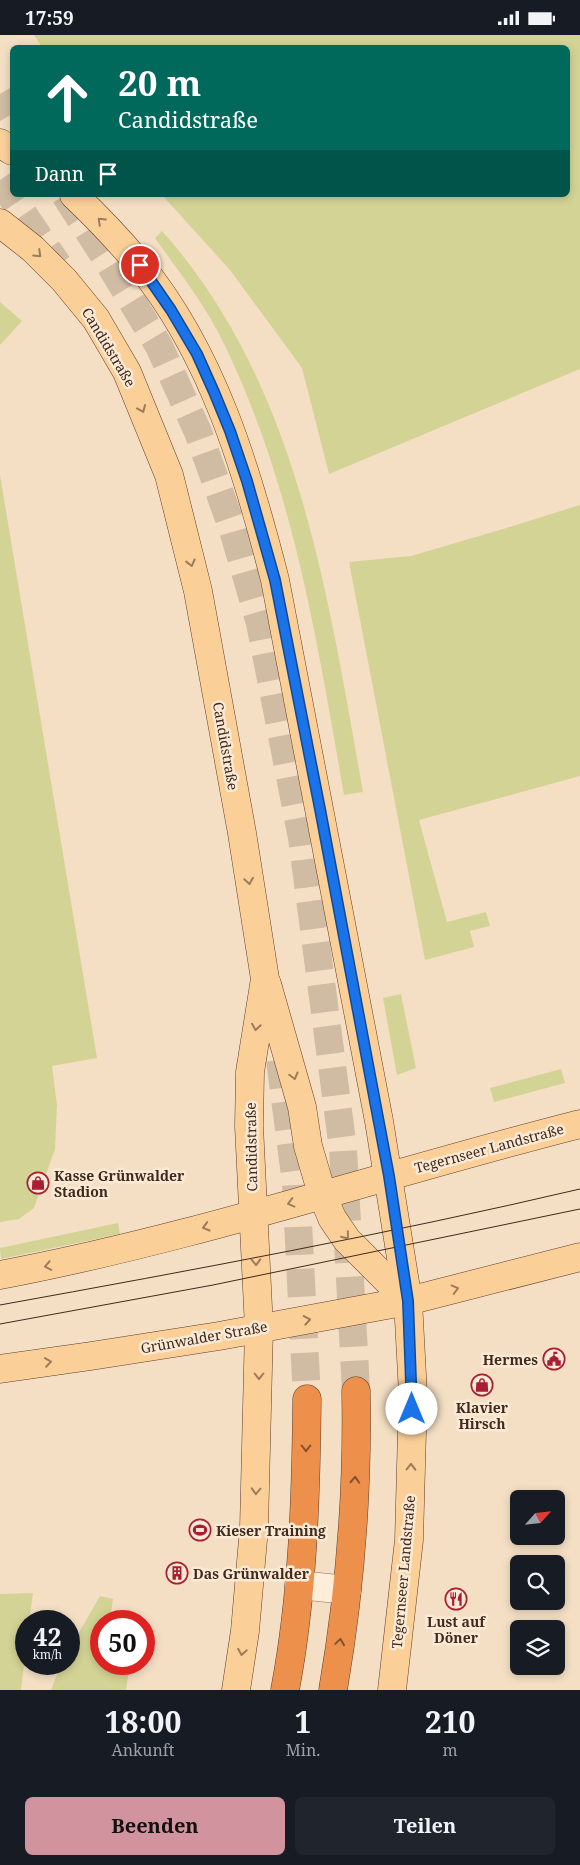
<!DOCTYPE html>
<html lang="de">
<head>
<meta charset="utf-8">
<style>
	:root { --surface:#171b24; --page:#20242c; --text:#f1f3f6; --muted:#9ea1a6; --accent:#d1949e }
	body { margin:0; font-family:"Noto Serif",serif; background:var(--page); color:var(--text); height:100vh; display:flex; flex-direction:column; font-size:19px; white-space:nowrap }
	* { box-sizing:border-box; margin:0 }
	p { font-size:16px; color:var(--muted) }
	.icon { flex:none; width:28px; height:28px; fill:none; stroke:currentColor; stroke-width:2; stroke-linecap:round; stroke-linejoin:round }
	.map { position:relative; height:1655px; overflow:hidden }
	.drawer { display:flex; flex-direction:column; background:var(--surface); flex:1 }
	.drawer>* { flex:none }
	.banner { position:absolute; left:10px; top:10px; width:560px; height:152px; border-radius:8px; box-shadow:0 2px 8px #0003; background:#00695c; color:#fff; overflow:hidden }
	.needle { width:32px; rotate:63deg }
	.tools { position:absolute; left:510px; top:1455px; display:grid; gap:10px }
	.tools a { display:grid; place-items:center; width:55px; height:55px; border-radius:8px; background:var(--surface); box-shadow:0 2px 8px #0003; font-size:25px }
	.speed { position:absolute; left:15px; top:1575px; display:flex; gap:10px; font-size:25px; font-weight:700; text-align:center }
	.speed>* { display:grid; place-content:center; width:65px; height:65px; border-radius:50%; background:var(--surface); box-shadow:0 2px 8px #0003; line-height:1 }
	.speed small { font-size:12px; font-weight:400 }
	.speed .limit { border:8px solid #d22; background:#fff; color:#111 }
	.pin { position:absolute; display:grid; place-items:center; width:42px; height:42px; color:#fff; margin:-21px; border:2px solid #fff; border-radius:50%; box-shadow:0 1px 5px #0007 }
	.me { position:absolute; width:55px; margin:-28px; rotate:0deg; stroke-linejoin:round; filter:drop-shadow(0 0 4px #0008) }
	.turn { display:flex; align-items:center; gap:18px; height:105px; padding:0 25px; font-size:22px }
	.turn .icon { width:65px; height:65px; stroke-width:2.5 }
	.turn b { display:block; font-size:35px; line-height:42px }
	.then { display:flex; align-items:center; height:48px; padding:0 25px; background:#0003; gap:10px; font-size:19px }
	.eta { display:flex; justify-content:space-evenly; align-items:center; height:85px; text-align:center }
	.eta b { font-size:30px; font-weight:700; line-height:35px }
	.cta { display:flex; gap:10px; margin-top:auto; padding:10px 25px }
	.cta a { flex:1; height:58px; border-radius:8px; background:var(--accent); color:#111; font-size:20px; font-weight:700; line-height:58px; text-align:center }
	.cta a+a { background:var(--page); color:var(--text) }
	.status { display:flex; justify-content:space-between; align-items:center; height:35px; padding:0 25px; background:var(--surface); direction:ltr }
	.status svg { height:14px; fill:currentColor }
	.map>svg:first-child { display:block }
</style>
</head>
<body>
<div class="status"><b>17:59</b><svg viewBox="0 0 49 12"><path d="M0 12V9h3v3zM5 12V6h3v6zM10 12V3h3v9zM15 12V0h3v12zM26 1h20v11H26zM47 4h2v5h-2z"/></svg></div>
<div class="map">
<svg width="580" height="1655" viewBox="0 0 580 1655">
	<rect width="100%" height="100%" fill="#f4dfc4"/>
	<g fill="#d4d396">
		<polygon points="34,0 580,0 580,334 329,439 302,333 230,235 162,160 568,160 568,12 42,12"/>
		<path d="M 162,196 C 299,349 328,562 363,757 L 344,760 C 317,606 294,454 225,311 C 207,272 179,237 155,203 Z"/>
		<polygon points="0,267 22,286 0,310"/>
		<polygon points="0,440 97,1023 52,1031 57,1070 55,1114 34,1173 19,1184 0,1187"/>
		<polygon points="580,470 580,741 419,785 447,887 486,877 490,891 470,896 474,912 425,925 349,527 411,521 503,494"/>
		<polygon points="401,959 416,1033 397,1040 383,963"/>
		<polygon points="561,1034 565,1048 494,1067 490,1053"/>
		<polygon points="118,1188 120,1199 1,1224 0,1213"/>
		<polygon points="33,1558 29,1586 26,1586 26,1612 21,1655 0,1655 0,1559"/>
		<polygon points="100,1561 113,1564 110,1586 101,1586 101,1629 129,1635 126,1655 51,1655 61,1629 69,1629 69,1615"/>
	</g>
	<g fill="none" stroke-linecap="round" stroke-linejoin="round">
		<g stroke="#d0bba3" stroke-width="28" stroke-dasharray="28 14" stroke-linecap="butt">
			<polyline points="0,59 12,79"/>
			<polyline points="0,145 58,230"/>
			<polyline points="65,160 107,225 159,311 198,397 233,495 260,588 302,803 343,1114 356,1356"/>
			<polyline points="280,1025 296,1148 307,1364"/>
		</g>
		<g stroke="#926f57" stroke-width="29">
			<polyline id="minor" points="299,1550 347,1555"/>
		</g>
		<g stroke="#5f3d2c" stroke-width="29">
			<g id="major">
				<polyline points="0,108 12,116"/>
				<path d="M 74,160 C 97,182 119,205 139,229 C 213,319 247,435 275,545 L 379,1086 L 408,1266 L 413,1359 L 409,1505 L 392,1655"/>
				<polyline points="0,188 33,214 64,245 96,284 127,337 169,440 198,556 242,798 265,944 250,1037 249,1091 259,1293 254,1493 245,1596 236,1655"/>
				<polyline points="267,949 302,1072 308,1111 322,1159 332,1183 347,1205 408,1266"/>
				<path d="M 0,1240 C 196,1203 387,1138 580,1089"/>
				<polyline points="0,1334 91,1321 219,1301 408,1266 580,1222"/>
			</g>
		</g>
		<g stroke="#5f3d2c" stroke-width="29">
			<g id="highway">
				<path d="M 285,1655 C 303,1560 306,1461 307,1364"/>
				<path d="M 333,1655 C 350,1556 358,1456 356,1356"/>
			</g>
		</g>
		<use href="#minor" stroke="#fdedd9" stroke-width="28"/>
		<use href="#major" stroke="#fbcf98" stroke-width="28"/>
		<use href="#highway" stroke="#ed904b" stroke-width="28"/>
		<g stroke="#40291d" stroke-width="1">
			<path d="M 0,1270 C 194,1235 388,1199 580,1154"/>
			<polyline points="0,1289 213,1250 580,1174"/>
		</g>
	</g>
	<defs><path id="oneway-chevron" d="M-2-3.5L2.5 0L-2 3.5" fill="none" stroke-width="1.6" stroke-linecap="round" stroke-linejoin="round" transform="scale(1.25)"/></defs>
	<g stroke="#9e7c5a">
		<use href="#oneway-chevron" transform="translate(101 186) rotate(-136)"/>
		<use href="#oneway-chevron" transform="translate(38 219) rotate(44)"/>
		<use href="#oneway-chevron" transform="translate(142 374) rotate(67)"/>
		<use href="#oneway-chevron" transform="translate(191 528) rotate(76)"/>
		<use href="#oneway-chevron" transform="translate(249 846) rotate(81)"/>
		<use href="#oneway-chevron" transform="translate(256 992) rotate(99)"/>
		<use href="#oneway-chevron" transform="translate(294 1041) rotate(75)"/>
		<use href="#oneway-chevron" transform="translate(291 1168) rotate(165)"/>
		<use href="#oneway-chevron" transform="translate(206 1192) rotate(164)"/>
		<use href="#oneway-chevron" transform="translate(346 1201) rotate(51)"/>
		<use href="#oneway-chevron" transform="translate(256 1227) rotate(88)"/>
		<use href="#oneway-chevron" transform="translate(48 1231) rotate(169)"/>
		<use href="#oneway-chevron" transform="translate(455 1254) rotate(-15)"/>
		<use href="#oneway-chevron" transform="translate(307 1285) rotate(-10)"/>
		<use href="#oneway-chevron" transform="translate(48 1327) rotate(-8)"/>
		<use href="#oneway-chevron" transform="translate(259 1341) rotate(90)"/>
		<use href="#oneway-chevron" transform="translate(411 1432) rotate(-89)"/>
		<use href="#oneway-chevron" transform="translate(256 1456) rotate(92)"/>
		<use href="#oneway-chevron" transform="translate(242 1617) rotate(99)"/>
	</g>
	<g stroke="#85522f">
		<use href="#oneway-chevron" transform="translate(306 1413) rotate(90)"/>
		<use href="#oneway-chevron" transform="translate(355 1445) rotate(-87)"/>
		<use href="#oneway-chevron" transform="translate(340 1607) rotate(-82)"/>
	</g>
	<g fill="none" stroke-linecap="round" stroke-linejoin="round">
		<g stroke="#114b97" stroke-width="12">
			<polyline id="route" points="140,230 171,275 197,319 214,357 230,396 247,446 275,545 320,774 389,1141 408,1266 412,1374"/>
		</g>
		<use href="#route" stroke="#1a73e8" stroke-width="9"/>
	</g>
	<defs>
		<g id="shop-ring" transform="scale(1.125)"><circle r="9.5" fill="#faead5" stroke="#a91f32" stroke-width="1.5"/><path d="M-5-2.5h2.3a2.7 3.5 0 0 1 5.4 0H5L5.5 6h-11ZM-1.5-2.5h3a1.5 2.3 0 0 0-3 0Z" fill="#a91f32"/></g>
		<g id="civic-ring" transform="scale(1.125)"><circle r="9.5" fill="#faead5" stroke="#a91f32" stroke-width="1.5"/><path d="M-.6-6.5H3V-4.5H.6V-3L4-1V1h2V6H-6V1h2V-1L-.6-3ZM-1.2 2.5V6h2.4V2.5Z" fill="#a91f32"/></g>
		<g id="stadium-ring" transform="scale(1.125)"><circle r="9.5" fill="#faead5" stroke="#a91f32" stroke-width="1.5"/><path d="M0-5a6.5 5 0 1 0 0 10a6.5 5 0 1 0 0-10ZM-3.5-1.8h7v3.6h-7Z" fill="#a91f32"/></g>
		<g id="building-ring" transform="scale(1.125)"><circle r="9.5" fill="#faead5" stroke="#a91f32" stroke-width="1.5"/><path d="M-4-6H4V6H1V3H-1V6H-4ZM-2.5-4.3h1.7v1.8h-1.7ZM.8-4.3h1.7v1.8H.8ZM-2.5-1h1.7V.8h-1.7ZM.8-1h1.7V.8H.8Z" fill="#a91f32"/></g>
		<g id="restaurant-ring" transform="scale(1.125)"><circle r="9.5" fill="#faead5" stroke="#a91f32" stroke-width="1.5"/><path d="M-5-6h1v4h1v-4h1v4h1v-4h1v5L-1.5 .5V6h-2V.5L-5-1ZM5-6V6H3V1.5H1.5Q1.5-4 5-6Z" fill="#a91f32"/></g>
	</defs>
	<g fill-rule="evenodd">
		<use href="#shop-ring" x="38" y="1148"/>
		<use href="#civic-ring" x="554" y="1324"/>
		<use href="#shop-ring" x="482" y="1350"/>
		<use href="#stadium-ring" x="200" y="1495"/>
		<use href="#building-ring" x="177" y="1538"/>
		<use href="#restaurant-ring" x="456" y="1564"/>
	</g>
	<g text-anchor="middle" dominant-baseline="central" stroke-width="5" stroke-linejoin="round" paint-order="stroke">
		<g font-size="14" fill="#40291d" stroke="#faead5">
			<text transform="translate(109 312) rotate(59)">Candidstraße</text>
			<text transform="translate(226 711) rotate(80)">Candidstraße</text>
			<text transform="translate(251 1112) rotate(-91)">Candidstraße</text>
			<text transform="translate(489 1113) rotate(-15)">Tegernseer Landstraße</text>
			<text transform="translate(204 1302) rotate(-10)">Grünwalder Straße</text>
			<text transform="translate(403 1537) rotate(-85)">Tegernseer Landstraße</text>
		</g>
		<g font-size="14" font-weight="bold" fill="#40291d" stroke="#faead5" text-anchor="start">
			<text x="54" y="1140">Kasse Grünwalder<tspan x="54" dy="16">Stadion</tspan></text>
			<text x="538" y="1324" text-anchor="end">Hermes</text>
			<text x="482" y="1372" text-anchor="middle">Klavier<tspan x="482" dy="16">Hirsch</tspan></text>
			<text x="216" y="1495">Kieser Training</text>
			<text x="193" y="1538">Das Grünwalder</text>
			<text x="456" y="1586" text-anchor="middle">Lust auf<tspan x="456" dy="16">Döner</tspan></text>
		</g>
	</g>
</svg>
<div class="tools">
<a><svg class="needle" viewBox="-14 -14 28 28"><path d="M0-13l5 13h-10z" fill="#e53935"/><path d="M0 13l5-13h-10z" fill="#9ea1a6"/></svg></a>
<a><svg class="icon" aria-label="search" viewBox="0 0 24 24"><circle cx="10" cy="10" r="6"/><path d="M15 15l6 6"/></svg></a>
<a><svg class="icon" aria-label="layers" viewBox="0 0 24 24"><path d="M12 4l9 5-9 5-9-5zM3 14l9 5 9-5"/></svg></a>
</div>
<div class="speed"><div>42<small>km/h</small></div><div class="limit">50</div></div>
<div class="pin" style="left:140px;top:230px;background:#d93025"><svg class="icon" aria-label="arrive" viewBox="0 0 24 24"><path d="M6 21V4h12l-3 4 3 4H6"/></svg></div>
<svg class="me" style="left:412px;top:1374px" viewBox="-20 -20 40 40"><circle r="19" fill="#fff"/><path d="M0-13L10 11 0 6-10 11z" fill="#1a73e8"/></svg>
<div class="banner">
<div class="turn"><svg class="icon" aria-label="ahead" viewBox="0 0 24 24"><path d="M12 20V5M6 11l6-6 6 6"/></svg><div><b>20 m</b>Candidstraße</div></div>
<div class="then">Dann<svg class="icon" aria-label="arrive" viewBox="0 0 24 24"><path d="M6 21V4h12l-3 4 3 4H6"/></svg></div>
</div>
</div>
<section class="drawer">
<div class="eta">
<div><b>18:00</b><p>Ankunft</p></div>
<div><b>1</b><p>Min.</p></div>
<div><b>210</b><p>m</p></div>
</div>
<div class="cta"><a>Beenden</a><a>Teilen</a></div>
</section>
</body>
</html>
